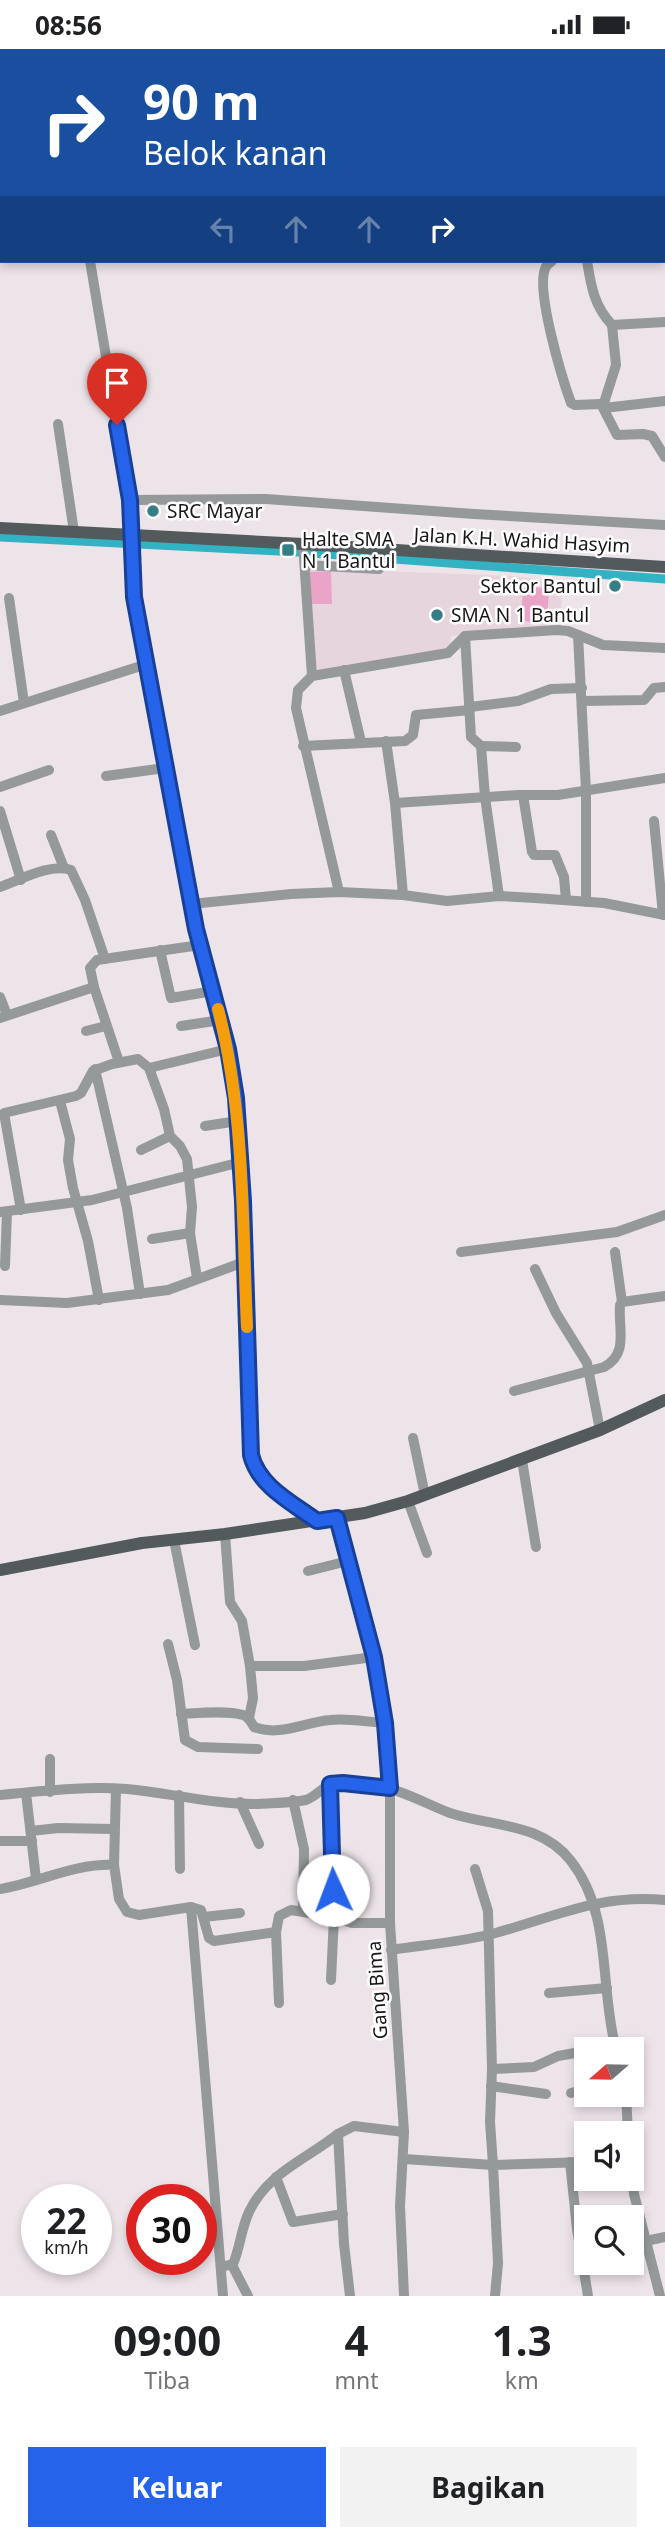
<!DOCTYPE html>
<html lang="id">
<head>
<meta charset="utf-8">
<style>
	:root { --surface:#fff; --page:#f2f2f2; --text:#202124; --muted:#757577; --accent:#2563eb }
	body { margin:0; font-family:"Noto Sans",sans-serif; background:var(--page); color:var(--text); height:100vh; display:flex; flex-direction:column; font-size:26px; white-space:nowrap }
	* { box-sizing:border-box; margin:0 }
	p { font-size:23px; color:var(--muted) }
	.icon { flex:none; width:38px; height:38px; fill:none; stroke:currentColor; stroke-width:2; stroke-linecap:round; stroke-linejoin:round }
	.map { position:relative; height:2247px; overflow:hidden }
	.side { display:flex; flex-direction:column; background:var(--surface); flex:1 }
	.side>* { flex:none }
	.banner { position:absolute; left:0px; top:0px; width:665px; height:214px; box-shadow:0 4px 10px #0003; background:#1a4fa0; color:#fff; overflow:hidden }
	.needle { width:46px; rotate:250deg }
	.buttons { position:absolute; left:574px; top:1988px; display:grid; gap:14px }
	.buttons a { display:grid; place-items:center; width:70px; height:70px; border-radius:0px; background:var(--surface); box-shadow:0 4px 10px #0003; font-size:35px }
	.speed { position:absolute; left:21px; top:2135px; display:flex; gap:14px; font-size:35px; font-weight:700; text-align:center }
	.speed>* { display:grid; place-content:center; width:91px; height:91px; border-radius:50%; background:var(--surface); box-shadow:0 4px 10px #0003; line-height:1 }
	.speed small { font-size:18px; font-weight:400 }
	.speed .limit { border:10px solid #d22; background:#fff; color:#111 }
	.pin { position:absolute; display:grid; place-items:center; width:60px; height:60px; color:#fff; margin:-72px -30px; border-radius:50% 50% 50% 0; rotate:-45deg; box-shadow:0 0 7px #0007 }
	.pin .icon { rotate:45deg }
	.me { position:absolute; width:77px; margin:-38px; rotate:358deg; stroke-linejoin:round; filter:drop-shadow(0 0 5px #0008) }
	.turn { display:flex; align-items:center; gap:24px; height:147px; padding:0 28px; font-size:32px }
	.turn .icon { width:91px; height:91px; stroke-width:2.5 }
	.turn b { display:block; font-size:49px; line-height:60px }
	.lanes { display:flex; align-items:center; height:66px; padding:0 28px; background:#0003; justify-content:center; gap:35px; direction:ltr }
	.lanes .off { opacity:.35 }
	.eta { display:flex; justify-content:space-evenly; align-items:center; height:119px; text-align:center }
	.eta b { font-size:42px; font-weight:700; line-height:49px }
	.cta { display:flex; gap:14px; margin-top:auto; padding:14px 28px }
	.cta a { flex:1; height:80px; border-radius:0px; background:var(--accent); color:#fff; font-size:28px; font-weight:700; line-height:80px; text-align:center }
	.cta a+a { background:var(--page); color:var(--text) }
	.status { display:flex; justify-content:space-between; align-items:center; height:49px; padding:0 35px; background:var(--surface); direction:ltr }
	.status svg { height:19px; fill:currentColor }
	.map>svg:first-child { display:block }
</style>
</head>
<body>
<div class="status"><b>08:56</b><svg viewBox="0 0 49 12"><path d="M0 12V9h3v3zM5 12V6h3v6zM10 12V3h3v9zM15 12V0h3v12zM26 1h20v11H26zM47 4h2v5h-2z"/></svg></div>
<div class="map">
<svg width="665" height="2247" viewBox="0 0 665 2247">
	<rect width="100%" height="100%" fill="#ede4e9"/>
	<polygon fill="#e6d5dd" points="309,519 512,527 562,533 561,578 451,587 450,599 314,624"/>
	<g fill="#e9a4c8">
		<polygon points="331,522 332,555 311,555 309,523"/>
		<polygon points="523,538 549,539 547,574 521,572"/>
	</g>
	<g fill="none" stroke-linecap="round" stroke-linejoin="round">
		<polyline stroke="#33b2c4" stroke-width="9" points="0,488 298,503 665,530"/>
		<g stroke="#95999a" stroke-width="10">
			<polyline points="56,0 57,2"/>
			<polyline points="587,0 588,2"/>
			<polyline points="663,40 665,40"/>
			<polyline points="663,74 665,73"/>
			<polyline points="663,199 665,199"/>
			<path d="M 90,212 L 130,451 L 134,548 L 196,880 L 228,1000 L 236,1050 L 243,1152 L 251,1406 C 259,1438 293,1454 317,1472"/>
			<path d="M 552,212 C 549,214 546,216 545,220 C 536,243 562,329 571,354 L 575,356 L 601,355 L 617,386 L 643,385 L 652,387 L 665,408"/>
			<path d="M 587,212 C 591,237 594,257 612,276"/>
			<polyline points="603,357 616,316 612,276 665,273"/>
			<polyline points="604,359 665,352"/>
			<polyline points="58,375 74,483"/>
			<polyline points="130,451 266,450 474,465 665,476"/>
			<polyline points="303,495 312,627"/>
			<polyline points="305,516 379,520"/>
			<polyline points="9,549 24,654"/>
			<polyline points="578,586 586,742 586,853"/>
			<polyline points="465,587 471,688 481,697 485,748 499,847"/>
			<polyline points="344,621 361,693"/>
			<polyline points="583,652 644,651 654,639 665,638"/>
			<polyline points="470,658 518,652 551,640 582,639"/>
			<polyline points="0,662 147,615"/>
			<polyline points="386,692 395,754 403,846"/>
			<polyline points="303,697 405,692 413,686 416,666 470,661"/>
			<polyline points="481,697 516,698"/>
			<polyline points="106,727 165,719"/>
			<polyline points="0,738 49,721"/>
			<polyline points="523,746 532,803 534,806 555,806 564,828 566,851"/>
			<polyline points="395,754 518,746 558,746 665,729"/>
			<polyline points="0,762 21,831"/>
			<polyline points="654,772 663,866"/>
			<polyline points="51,786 64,819"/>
			<path d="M 0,838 C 20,831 50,814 71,821 L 85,851 L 105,910"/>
			<polyline points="339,843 296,659 298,641 312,627 448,604 465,587 557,581 568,582 603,596 665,599"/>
			<polyline points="191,855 291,845 339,843 403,846 447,852 499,847 535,849 604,854 665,866"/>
			<polyline points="160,901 171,949 213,942"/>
			<polyline points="94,938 119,1013"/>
			<polyline points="0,948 7,966"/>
			<polyline points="0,969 94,938 90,919 97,911 200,896"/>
			<polyline points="181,977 221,971"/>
			<polyline points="86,982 106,977"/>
			<polyline points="149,1019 228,1000"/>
			<polyline points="95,1020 127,1159 140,1245"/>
			<polyline points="60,1052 70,1090 68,1111 73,1139 88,1192 99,1251"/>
			<polyline points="205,1077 238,1072"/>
			<polyline points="141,1101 170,1087"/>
			<polyline points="21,1161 4,1064 76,1047 81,1044 93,1022 112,1015 138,1010 149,1019 164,1060 170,1087 180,1097 187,1110 192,1158 190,1184 197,1229"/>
			<polyline points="0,1163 92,1151 241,1113"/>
			<polyline points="152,1190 190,1184"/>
			<polyline points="461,1203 617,1183 665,1166"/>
			<polyline points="615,1203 622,1253"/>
			<polyline points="5,1217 7,1163"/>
			<polyline points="535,1220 556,1264 587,1314 600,1381"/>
			<polyline points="0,1251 67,1254 168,1241 244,1213"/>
			<path d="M 514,1342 L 604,1318 C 629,1305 618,1280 620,1256 L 622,1253 L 665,1247"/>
			<polyline points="413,1389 425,1446"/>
			<polyline points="522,1411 536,1498"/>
			<polyline points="408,1452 427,1504"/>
			<polyline points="337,1469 374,1608 385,1674 390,1739 390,1874 404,2083 400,2157 404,2247"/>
			<polyline points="225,1485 230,1553 242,1572 250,1617 253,1649 249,1669"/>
			<polyline points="174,1491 195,1596"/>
			<polyline points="308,1522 348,1512"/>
			<polyline points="168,1595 177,1631 185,1691 198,1698 258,1700"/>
			<polyline points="250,1617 304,1617 374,1608"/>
			<path d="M 181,1665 C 198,1664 227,1661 243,1666 C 249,1668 251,1673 254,1678 C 279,1688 305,1673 330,1671 C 348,1669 367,1673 385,1674"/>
			<polyline points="50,1710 50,1743"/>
			<polyline points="26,1744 36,1830"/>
			<path d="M 0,1746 C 42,1742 85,1737 127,1740 C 171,1744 215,1756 259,1755 C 274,1754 292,1754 306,1751 C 315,1748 321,1740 329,1736 C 340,1731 359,1734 371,1736 C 399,1739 424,1754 450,1764 C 492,1778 541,1773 571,1812 C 613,1866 599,1938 616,2000"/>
			<polyline points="179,1746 180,1820"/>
			<polyline points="293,1751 304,1800 303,1862"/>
			<polyline points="240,1753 259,1795"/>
			<polyline points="31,1782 58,1779 114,1780"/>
			<polyline points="0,1792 32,1792"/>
			<polyline points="114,1816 116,1740"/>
			<path d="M 0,1840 C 38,1834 74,1814 114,1816 L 119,1850 L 127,1863 L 139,1866 L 191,1858 L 223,2247"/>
			<polyline points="191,1858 201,1861 209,1889 214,1892 276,1883"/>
			<polyline points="204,1868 240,1864"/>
			<path d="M 391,1901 C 424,1896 460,1893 492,1885 C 555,1868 598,1845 665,1851"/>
			<polyline points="331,1931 334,1868 352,1874 390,1874"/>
			<polyline points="549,1944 607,1939"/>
			<polyline points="279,1954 276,1883 279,1867 291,1861 334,1868 330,1735"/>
			<polyline points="594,2000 615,1996"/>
			<polyline points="492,2020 534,2018 558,2007 586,2002"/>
			<polyline points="491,2037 546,2045"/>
			<polyline points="571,2044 586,2040"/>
			<polyline points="626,2046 628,2084"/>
			<polyline points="404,2110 493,2116 490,2073 492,2020 488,1862 475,1820"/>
			<polyline points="570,2113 577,2180 588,2247"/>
			<polyline points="632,2122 634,2145 660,2247"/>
			<polyline points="276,2128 293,2173 343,2165"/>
			<polyline points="646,2192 665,2188"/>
			<polyline points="232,2216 248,2247"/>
			<path d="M 221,2218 L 233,2215 C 240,2199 241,2180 249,2163 C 267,2124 307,2110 338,2085"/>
			<polyline points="350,2247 344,2195 338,2085 354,2077 404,2083"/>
			<polyline points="495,2247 498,2214 493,2116 586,2113"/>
		</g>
		<g stroke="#525a5b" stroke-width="12">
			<polyline points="0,479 303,495 665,518"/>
			<polyline points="0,1521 142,1494 225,1485 365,1464 408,1452 600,1381 665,1351"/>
		</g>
	</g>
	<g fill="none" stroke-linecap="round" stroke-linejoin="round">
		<g stroke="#184099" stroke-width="18">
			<path id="route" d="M 117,376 L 130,451 L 134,548 L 196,880 L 228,1000 L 236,1049 L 243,1152 L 251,1406 C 259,1438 293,1454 317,1472 L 337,1469 L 374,1608 L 385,1674 L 390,1739 L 343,1734 L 330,1735 L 333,1841"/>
		</g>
		<use href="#route" stroke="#2563eb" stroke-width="12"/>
		<path stroke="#f59e0b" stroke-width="12" d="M 218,960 C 245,1064 242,1171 247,1278"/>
	</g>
	<g fill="#367d88" stroke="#fff" stroke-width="2.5">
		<circle cx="153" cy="462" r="7"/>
		<rect x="281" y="494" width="14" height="14" rx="3.5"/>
		<circle cx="615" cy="537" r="7"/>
		<circle cx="437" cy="566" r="7"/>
	</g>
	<g text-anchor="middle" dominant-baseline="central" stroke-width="5" stroke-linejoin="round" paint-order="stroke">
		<g font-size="19" fill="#191617" stroke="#fff" text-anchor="start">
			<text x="167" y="462">SRC Mayar</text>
			<text x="302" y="490">Halte SMA<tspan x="302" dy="22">N 1 Bantul</tspan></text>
			<text x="601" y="537" text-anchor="end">Sektor Bantul</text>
			<text x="451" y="566">SMA N 1 Bantul</text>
		</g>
		<g font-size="19" fill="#191617" stroke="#fff">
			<text transform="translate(522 491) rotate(3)">Jalan K.H. Wahid Hasyim</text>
			<text transform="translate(377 1941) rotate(-94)">Gang Bima</text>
		</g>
	</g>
</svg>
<div class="buttons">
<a><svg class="needle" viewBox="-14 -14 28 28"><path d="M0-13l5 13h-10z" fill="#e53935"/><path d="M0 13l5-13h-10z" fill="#757577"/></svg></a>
<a><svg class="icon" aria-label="sound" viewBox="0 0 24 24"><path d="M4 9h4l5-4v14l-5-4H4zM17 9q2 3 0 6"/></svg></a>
<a><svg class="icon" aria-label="search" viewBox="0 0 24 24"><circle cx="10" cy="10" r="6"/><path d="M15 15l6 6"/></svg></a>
</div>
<div class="speed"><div>22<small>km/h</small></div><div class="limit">30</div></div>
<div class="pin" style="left:117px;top:376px;background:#d93025"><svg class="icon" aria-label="arrive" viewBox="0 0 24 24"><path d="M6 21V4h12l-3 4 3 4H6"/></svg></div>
<svg class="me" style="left:333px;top:1841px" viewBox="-20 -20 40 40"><circle r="19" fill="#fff"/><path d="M0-13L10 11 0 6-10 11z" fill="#2563eb"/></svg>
<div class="banner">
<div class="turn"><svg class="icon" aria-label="right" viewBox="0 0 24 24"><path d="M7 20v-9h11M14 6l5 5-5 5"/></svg><div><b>90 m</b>Belok kanan</div></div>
<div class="lanes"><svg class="icon off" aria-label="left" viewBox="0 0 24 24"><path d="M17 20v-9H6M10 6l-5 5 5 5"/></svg><svg class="icon off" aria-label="ahead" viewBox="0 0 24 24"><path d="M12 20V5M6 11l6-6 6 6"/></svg><svg class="icon off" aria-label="ahead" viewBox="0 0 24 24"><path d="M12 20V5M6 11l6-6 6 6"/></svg><svg class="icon" aria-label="right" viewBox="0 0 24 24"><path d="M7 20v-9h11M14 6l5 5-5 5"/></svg></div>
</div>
</div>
<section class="side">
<div class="eta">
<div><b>09:00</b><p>Tiba</p></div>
<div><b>4</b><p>mnt</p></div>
<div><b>1.3</b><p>km</p></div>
</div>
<div class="cta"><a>Keluar</a><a>Bagikan</a></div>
</section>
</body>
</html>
